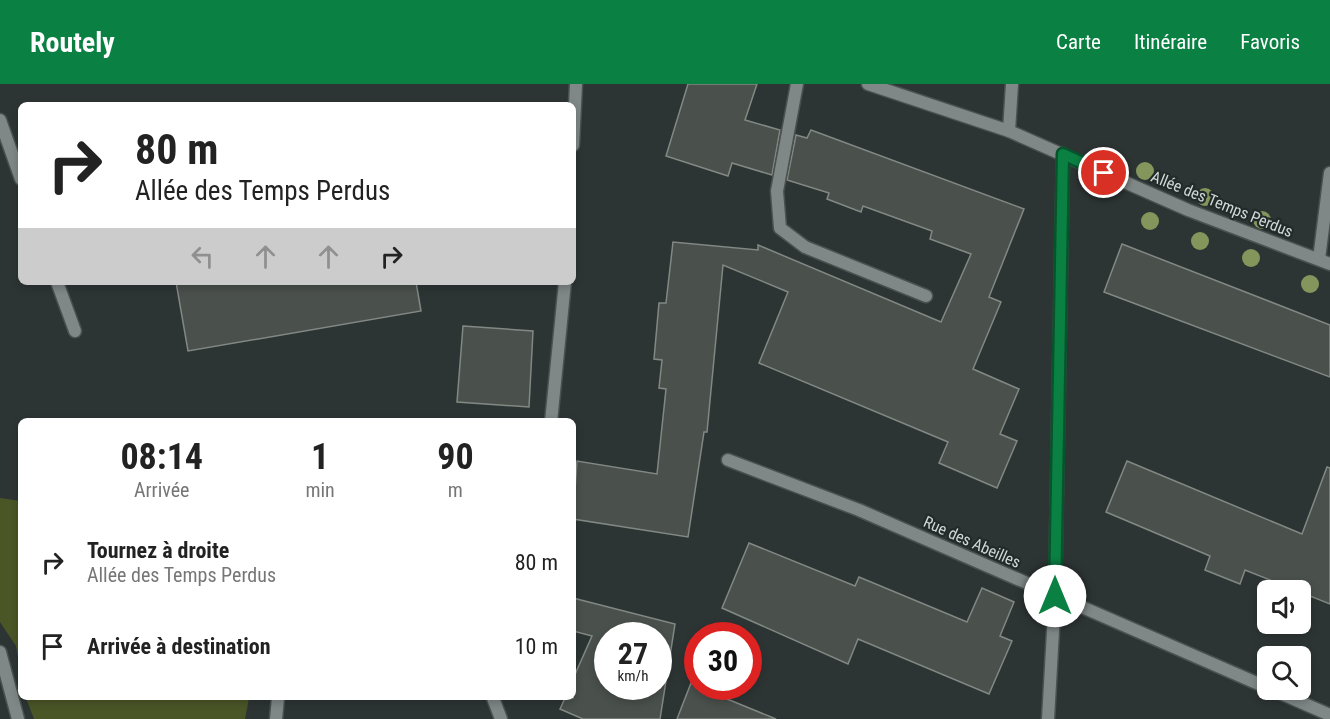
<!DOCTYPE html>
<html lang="fr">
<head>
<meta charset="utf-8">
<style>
	:root { --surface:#fff; --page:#f2f2f2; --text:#222; --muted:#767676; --accent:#0b8043 }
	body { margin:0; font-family:"Roboto Condensed",sans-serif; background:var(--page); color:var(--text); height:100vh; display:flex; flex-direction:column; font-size:22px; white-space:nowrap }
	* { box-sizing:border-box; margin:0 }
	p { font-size:20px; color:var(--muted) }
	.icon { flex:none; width:33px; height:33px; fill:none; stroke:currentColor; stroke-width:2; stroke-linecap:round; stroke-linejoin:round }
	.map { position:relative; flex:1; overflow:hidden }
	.panel { position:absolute; left:18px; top:334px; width:558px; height:282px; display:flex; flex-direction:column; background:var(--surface); border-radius:9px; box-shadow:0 3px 9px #0003 }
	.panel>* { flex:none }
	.guide { position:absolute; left:18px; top:18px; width:558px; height:183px; border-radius:9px; box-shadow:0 3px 9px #0003; background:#fff; color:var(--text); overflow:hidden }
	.controls { position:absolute; left:1257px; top:496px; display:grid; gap:12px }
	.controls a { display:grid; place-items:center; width:54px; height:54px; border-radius:9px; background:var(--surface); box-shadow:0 3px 9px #0003; font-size:30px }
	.speed { position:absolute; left:594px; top:538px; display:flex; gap:12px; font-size:30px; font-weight:700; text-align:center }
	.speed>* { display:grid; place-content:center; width:78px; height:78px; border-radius:50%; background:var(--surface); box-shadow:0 3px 9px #0003; line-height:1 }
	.speed small { font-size:15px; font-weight:400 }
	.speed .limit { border:9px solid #d22; background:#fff; color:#111 }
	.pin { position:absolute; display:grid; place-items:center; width:51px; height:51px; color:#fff; margin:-26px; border:3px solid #fff; border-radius:50%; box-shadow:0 2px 6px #0007 }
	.me { position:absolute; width:66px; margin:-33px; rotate:0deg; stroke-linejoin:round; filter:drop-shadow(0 0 4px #0008) }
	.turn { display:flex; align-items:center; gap:21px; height:126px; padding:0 18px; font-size:27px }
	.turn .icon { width:78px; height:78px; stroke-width:2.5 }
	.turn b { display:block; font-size:42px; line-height:51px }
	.lanes { display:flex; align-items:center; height:57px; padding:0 18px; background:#0003; justify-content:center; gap:30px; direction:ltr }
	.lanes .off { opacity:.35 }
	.eta { display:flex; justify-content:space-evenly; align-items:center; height:102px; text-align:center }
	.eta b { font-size:36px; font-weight:700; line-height:42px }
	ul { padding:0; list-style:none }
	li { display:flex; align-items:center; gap:18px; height:84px; padding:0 18px }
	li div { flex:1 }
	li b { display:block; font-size:22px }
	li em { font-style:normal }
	header { display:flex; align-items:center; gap:36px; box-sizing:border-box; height:84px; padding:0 30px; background:var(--accent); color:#fff }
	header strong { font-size:28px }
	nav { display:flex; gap:33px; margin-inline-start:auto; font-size:21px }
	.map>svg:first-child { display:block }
</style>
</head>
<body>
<header>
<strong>Routely</strong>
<nav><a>Carte</a><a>Itinéraire</a><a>Favoris</a></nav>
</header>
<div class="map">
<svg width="1330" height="635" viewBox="0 0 1330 635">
	<rect width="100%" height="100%" fill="#2d3534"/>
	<g fill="#4b5627">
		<polygon points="0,414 21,417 21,588 16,562 0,538"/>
		<polygon points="26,614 249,614 245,635 34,635"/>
	</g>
	<g fill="#4a504c" stroke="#828984" stroke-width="1.5" fill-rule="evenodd">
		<polygon points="688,0 757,0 745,36 780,46 772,91 732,79 728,92 666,72"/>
		<polygon points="811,46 1024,125 989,213 1001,218 973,285 1019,305 1000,350 1017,357 997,404 939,379 948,358 759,279 788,208 723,181 707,348 704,348 688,453 573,435 577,377 657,390 666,305 659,304 662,276 654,275 659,219 666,219 673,158 758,166 758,161 941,238 971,170 930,155 932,147 863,122 861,128 827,115 829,109 787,96 796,51 807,54"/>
		<polygon points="1122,160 1330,241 1330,293 1104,208"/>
		<polygon points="176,198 416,198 421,227 188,267"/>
		<polygon points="463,242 533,247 529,323 457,318"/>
		<polygon points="1127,377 1302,450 1327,383 1330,384 1330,520 1245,486 1240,500 1205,486 1210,472 1106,428"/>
		<polygon points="749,459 855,502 859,493 967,538 982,504 1014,518 1000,552 1012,557 989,610 858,555 848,580 722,524"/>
		<path d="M 573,514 L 675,540 L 660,635 L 583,635 L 560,625 L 565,614 L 573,614 L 573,595 L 592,552 L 573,547 ZM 608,552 L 658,552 L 658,603 L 608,603 Z"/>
		<polygon points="691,599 698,603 776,635 677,635"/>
	</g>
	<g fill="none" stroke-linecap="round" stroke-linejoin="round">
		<g stroke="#4a5150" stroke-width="15">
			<g id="lane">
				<polyline points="797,0 777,107 780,144 805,163 926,212"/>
				<polyline points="0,36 21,95"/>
				<polyline points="1319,175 1330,89"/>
				<polyline points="57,198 75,247"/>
				<polyline points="0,568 18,635"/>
				<polyline points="493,614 501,635"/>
				<polyline points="276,635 278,614"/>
			</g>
		</g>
		<g stroke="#4a5150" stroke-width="15">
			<g id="street">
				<polyline points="868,0 1009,47 1188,126 1330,180"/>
				<polyline points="1009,47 1012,0"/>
				<polyline points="573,61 576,0"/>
				<polyline points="551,338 565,198"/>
				<polyline points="728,376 859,426 1268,604"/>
				<polyline points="1273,606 1330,631"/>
				<polyline points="1048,635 1055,512 1063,70"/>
			</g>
		</g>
		<use href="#lane" stroke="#7f8887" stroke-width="12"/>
		<use href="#street" stroke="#7f8887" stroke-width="12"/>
	</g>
	<g fill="#84965b">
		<circle cx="1145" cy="87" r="9"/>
		<circle cx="1205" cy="113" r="9"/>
		<circle cx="1262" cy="136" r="9"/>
		<circle cx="1150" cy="137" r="9"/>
		<circle cx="1200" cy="157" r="9"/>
		<circle cx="1251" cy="174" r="9"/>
		<circle cx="1310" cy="200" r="9"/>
	</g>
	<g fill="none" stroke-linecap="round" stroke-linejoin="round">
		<g stroke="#07532c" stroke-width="15">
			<polyline id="route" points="1055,512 1063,70 1104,89"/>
		</g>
		<use href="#route" stroke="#0b8043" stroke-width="10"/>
	</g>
	<g text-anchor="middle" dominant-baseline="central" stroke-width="4.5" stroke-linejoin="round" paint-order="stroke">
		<g font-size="16" fill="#d2d7d7" stroke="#232b2a">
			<text transform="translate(1222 120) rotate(22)">Allée des Temps Perdus</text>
			<text transform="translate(972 458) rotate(24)">Rue des Abeilles</text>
		</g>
	</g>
</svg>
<div class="controls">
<a><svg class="icon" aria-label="sound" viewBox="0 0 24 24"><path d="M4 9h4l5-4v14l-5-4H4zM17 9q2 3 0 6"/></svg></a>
<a><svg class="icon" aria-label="search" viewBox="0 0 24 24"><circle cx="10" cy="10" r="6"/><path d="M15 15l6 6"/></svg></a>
</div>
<div class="speed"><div>27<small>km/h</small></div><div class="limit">30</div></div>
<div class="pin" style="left:1104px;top:89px;background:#d93025"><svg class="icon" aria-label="arrive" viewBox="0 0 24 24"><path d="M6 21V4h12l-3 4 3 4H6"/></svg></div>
<svg class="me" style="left:1055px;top:512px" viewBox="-20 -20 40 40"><circle r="19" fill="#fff"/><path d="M0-13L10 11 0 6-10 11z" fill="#0b8043"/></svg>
<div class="guide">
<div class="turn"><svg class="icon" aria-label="right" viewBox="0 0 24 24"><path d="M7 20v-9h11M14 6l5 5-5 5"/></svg><div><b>80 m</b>Allée des Temps Perdus</div></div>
<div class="lanes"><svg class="icon off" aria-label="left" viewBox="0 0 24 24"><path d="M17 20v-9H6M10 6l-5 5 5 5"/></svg><svg class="icon off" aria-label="ahead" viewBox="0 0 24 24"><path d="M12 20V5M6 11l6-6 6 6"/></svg><svg class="icon off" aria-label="ahead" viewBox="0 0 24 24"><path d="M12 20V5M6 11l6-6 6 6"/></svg><svg class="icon" aria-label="right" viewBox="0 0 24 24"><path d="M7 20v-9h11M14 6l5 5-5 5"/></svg></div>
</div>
<section class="panel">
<div class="eta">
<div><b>08:14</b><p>Arrivée</p></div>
<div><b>1</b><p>min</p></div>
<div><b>90</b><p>m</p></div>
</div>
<ul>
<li><svg class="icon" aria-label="right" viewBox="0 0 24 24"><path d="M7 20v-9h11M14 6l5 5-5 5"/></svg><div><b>Tournez à droite</b><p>Allée des Temps Perdus</p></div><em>80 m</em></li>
<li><svg class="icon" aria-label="arrive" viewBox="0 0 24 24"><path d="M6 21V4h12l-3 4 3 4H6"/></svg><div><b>Arrivée à destination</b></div><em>10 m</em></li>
</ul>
</section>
</div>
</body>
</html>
